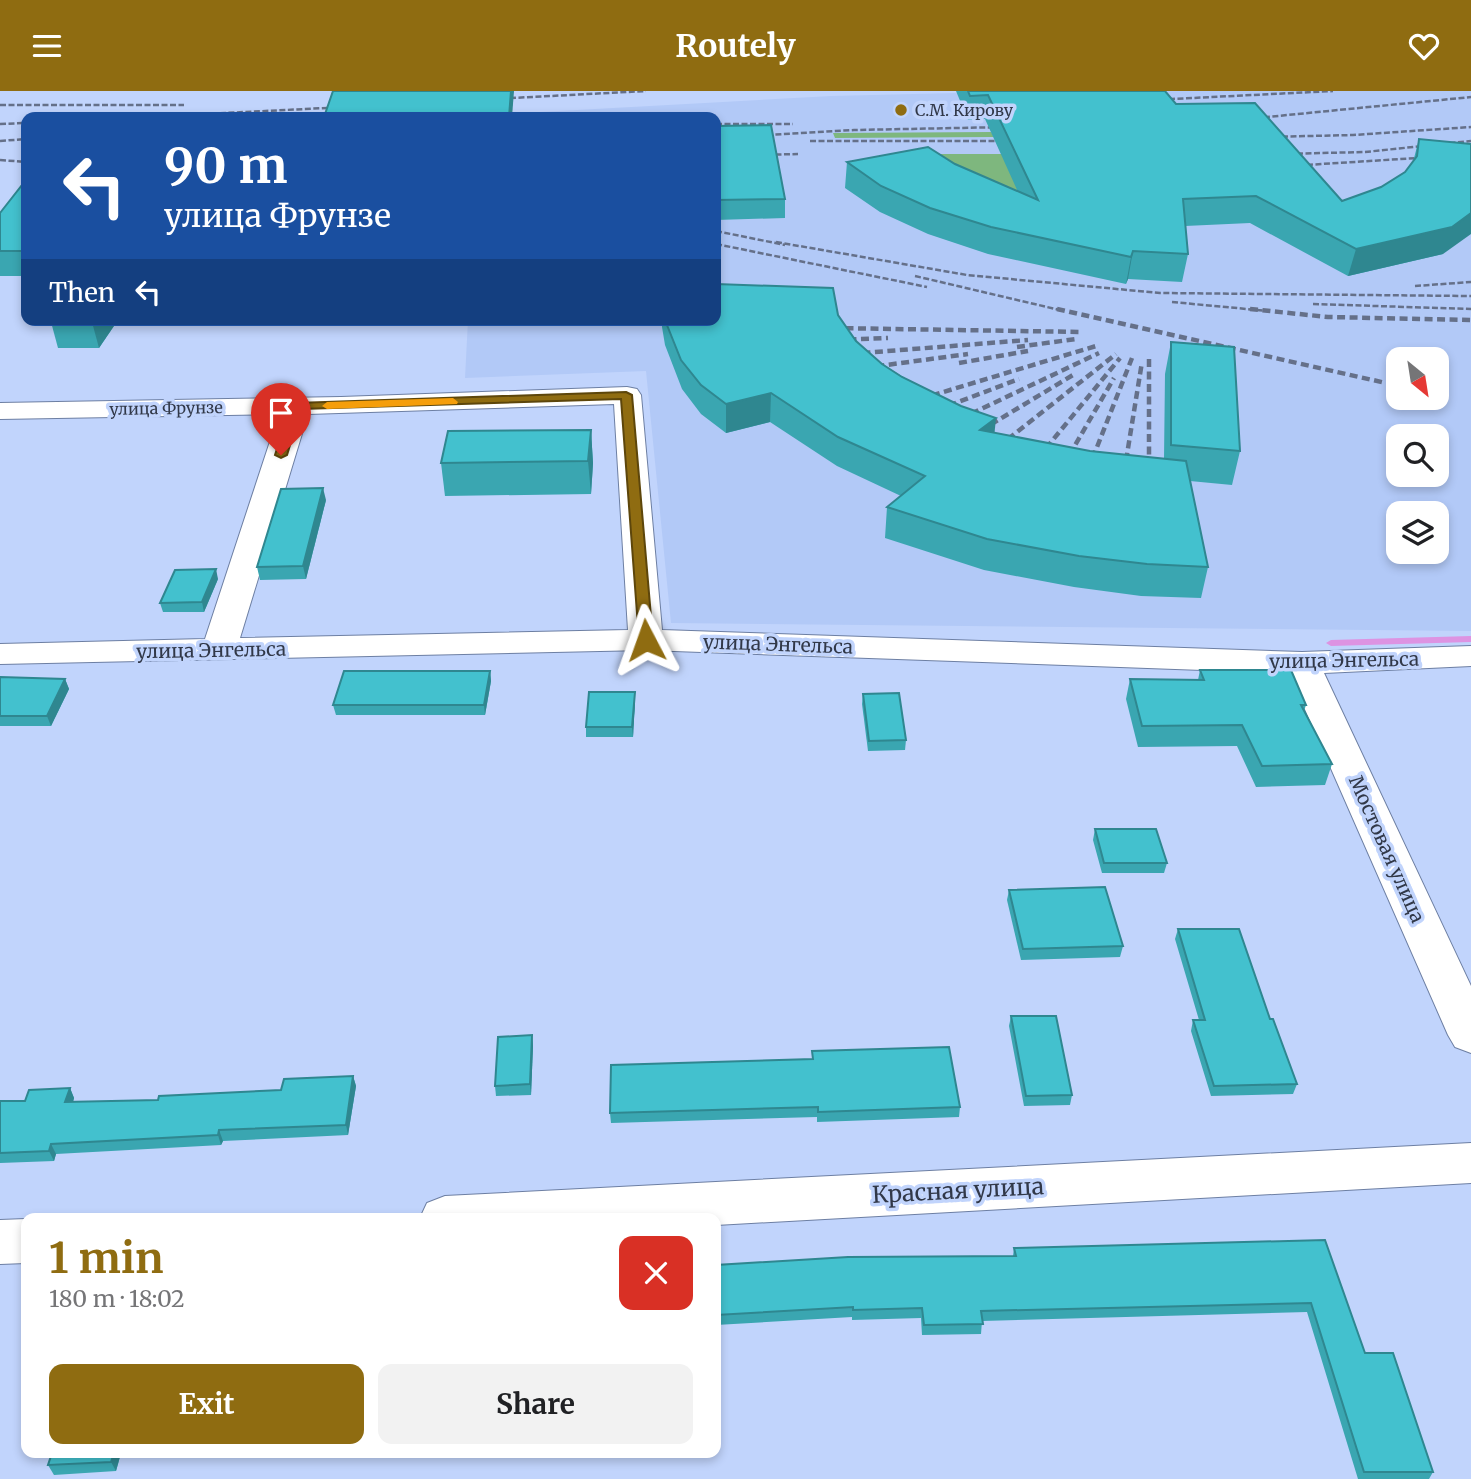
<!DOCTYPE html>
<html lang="en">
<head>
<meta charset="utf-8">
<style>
	:root { --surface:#fff; --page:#f2f2f2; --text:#202124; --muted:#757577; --accent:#8f6c11 }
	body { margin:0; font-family:Merriweather,serif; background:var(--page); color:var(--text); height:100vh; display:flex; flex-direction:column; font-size:26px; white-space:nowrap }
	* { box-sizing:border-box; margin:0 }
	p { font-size:23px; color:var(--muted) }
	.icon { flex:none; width:38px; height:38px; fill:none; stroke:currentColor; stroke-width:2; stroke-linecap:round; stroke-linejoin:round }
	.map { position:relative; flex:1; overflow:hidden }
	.side { position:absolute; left:21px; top:1122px; width:700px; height:245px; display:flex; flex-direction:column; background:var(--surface); border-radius:14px; box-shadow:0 4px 10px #0003 }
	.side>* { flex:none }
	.top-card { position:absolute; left:21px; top:21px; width:700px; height:214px; border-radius:14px; box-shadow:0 4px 10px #0003; background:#1a4fa0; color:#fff; overflow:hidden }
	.needle { width:46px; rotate:150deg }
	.tools { position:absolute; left:1386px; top:256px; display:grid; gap:14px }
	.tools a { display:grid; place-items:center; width:63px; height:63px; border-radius:14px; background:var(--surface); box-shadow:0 4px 10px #0003; font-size:35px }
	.pin { position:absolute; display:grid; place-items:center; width:60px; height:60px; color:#fff; margin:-72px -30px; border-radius:50% 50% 50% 0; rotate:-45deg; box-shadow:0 0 7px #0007 }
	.pin .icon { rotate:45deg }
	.me { position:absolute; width:77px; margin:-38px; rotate:356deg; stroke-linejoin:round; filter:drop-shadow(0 0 5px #0008) }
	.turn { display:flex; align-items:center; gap:24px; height:147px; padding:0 28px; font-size:32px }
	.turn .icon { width:91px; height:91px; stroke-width:2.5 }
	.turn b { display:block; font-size:49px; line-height:60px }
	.then { display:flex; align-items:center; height:66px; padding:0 28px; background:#0003; gap:14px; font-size:26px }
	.round { display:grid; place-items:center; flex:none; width:74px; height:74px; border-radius:14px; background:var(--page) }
	.overview { display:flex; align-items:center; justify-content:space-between; height:119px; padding:0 28px }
	h1 { font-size:42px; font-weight:700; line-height:52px; color:var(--accent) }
	.button { display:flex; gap:14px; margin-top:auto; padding:14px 28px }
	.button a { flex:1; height:80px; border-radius:14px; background:var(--accent); color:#fff; font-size:28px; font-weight:700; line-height:80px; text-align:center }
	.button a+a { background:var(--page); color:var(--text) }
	header { display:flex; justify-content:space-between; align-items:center; height:91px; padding:0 28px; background:var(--accent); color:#fff; font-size:32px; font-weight:700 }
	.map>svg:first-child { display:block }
</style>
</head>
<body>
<header><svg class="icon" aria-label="menu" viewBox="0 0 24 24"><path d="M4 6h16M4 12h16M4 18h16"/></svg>Routely<svg class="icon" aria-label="heart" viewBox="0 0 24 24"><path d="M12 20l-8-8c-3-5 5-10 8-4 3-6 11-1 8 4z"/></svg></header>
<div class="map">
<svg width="1471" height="1388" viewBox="0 0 1471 1388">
	<rect width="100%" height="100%" fill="#c1d4fc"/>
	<path fill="#b2c9f7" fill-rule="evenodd" d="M 1044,0 L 1471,0 L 1471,540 L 671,532 L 646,280 L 465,287 L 468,229 L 716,229 L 716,26 L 487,26 L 487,24 L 831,5 ZM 1398,268 L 1437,268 L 1437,306 L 1398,306 ZM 1398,345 L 1437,345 L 1437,383 L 1398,383 ZM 1398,422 L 1437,422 L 1437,460 L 1398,460 Z"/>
	<g fill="#7eb77e">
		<polygon points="991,41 994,46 835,47 833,42"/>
		<polygon points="934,63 1002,63 1020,100 1004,101"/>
	</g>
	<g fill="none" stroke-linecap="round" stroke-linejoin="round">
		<polygon fill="#dd93e2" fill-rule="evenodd" points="1471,545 1471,551 1331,555 1326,552 1331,549"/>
		<g stroke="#6d7fa3" stroke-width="2">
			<path id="street" d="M 627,296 L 637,298 L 641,304 L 662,539 L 1302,561 L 1471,555 L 1471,575 L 1324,582 L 1471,895 L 1471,962 L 1455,956 L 1448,944 L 1289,582 L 646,559 L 0,573 L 0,553 L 205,548 L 279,323 L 0,328 L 0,312 L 341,306 ZM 614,313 L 628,539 L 240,547 L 308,323 Z"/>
		</g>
		<g stroke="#6d7fa3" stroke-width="2">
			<g id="secondary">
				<polygon points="1471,1052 1471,1092 716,1134 716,1127 420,1127 427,1112 445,1105"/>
				<polygon points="26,1128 26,1172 0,1173 0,1129"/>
			</g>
		</g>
		<use href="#street" fill="#fff" fill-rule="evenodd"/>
		<use href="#secondary" fill="#fff" fill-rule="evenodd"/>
		<g stroke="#657089" stroke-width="2.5" stroke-dasharray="6 2.5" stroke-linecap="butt">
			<polyline points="493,8 646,0"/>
			<polyline points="1152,9 1333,0"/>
			<polyline points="0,14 184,14"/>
			<polyline points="493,25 689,26"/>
			<polyline points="67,26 164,25 346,16"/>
			<polyline points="1247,28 1471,6"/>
			<polyline points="0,33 26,32"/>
			<polyline points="716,33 793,33"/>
			<polyline points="1265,46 1353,44 1471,36"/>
			<polyline points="716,47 854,39 1009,36"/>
			<polyline points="0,50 26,48"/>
			<polyline points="810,50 996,50"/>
			<polyline points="1280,63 1365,61 1471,50"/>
			<polyline points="716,65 798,63"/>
			<polyline points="0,69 26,71"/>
			<polyline points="1290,75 1433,66"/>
			<polyline points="716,140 785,154"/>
			<polyline points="776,151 967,184 1160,202 1471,205"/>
			<polyline points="716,153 927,196"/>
			<polyline points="915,185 1064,220"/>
			<polyline points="1415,195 1471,191"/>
			<polyline points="1172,211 1268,220"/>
			<polyline points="1313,213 1471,218"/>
		</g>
		<g stroke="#657089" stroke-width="4.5" stroke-dasharray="8 4.5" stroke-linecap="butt">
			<polyline points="1057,218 1386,292"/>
			<polyline points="1250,218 1328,226 1471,229"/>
			<polyline points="833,237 1082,241"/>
			<polyline points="836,249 888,247"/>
			<polyline points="1017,256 1076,248"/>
			<polyline points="850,263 1028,249"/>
			<polyline points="1149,268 1149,386"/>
			<polyline points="959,272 1028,260"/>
			<polyline points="864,277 968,263"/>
			<polyline points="920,308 1096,255"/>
			<polyline points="937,319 1019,288"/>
			<polyline points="960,328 1099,262"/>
			<polyline points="980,340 1073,284"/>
			<polyline points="998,356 1116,263"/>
			<polyline points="1038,367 1120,267"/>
			<polyline points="1063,375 1114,287"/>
			<polyline points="1088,379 1132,267"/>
			<polyline points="1124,382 1142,271"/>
		</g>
	</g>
	<g fill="#3aa6b1">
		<polygon points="956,0 1165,0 1176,13 1342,110 1381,96 1405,81 1413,71 1419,48 1443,163 1348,185 1250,132 1185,135 1188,163 1182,191 1128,188 1126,193 988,163 928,143 880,121 845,97 847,71 955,73 1018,101 985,28 968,29"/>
		<polygon points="716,35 785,108 785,127 716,129"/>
		<polygon points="26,89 26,185 0,185 0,122"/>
		<polygon points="838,224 856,250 882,273 995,342 1090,360 1164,368 1165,283 1171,251 1240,360 1232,394 1190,390 1208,476 1201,507 1141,505 1074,496 984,479 885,447 887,416 901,405 837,375 770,331 726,342 701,323 682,298 665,254 662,236 662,229 716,229"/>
		<polygon points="52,229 118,229 99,257 58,257 51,231"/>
		<polygon points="591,339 593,372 591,403 445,405 441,372"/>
		<polygon points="326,409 306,488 260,489 257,476"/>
		<polygon points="218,488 204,521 163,521 160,512"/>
		<polygon points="1200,579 1306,614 1304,620 1332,673 1325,694 1256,696 1237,655 1138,656 1126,608 1130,588 1198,589"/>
		<polygon points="490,580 491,590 485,624 336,624 333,614"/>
		<polygon points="0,586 65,588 69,598 51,635 0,635"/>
		<polygon points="635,601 635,611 633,646 586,646 586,636"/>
		<polygon points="863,603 906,649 905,659 868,660 862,613"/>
		<polygon points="1095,738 1167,772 1164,782 1102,782 1093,749"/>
		<polygon points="1009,799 1123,855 1120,866 1021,869 1007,809"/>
		<polygon points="1178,838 1270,928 1297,993 1293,1003 1211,1005 1191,940 1193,929 1199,929 1175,848"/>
		<polygon points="1011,925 1072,1004 1070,1014 1024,1015 1009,935"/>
		<polygon points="532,944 533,955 531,1004 496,1005 495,995"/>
		<polygon points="812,960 960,1016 959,1026 817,1031 817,1026 611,1032 610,1022 812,968"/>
		<polygon points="353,985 356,995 348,1044 223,1050 221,1054 56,1063 54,1070 0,1072 0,1010 25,1010 70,997 74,1007 73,1011 158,1009 281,999"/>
		<polygon points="1325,1149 1365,1262 1433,1381 1429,1388 1358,1388 1307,1221 982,1230 981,1243 922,1244 921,1227 852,1229 852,1226 716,1234 716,1174 1013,1165 1014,1157"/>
		<polygon points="52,1362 121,1362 116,1380 54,1384 48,1374"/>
	</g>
	<g fill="#2f8790">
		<polygon points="511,0 514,0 512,26 509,26"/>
		<polygon points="1471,122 1471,143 1443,163 1348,185 1356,158"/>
		<polygon points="1133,160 1128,188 1126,193 1131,166"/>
		<polygon points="93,229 118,229 99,257 92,231"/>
		<polygon points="771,302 770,331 726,342 726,313"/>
		<polygon points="996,327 993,357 980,339"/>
		<polygon points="591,339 593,372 591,403 588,370"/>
		<polygon points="323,397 326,409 306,488 303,475"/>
		<polygon points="216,478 218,488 204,521 202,511"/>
		<polygon points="490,580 491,590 485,624 484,614"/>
		<polygon points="65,588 69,598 51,635 47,625"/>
		<polygon points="635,601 635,611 633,646 632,636"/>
		<polygon points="532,944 533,955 531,1004 530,993"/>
		<polygon points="353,985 356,995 348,1044 346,1034"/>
		<polygon points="70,997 74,1007 70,1022 65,1011"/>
		<polygon points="219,1039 223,1050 221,1054 218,1044"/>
		<polygon points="51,1053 56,1063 54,1070 49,1060"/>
		<polygon points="114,1362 121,1362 116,1380 111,1371"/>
	</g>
	<g fill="#43c1ce" stroke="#2f8790" stroke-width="2">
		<polygon points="333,0 511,0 509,26 324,26"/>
		<polygon points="968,0 1165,0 1176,13 1255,12 1342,110 1381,96 1405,81 1417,65 1419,48 1471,53 1471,122 1452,136 1356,158 1256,105 1183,108 1188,163 1133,160 1131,166 991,136 930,117 881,95 847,71 928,56 955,73 1038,109 988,4 970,5"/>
		<polygon points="771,34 785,108 716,109 716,35"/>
		<polygon points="26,89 26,160 0,160 0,122"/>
		<polygon points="716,193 833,197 838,224 856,250 882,273 902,286 961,315 996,327 980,339 1090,360 1186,370 1208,476 1147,473 1079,465 987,448 887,416 925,385 838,346 771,302 726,313 701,294 681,269 665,229 716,229"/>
		<polygon points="52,229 93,229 92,231 51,231"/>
		<polygon points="1171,251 1234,256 1240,360 1171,354"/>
		<polygon points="591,339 588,370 441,372 448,340"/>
		<polygon points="323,397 303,475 257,476 281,398"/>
		<polygon points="216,478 202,511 160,512 175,479"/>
		<polygon points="1200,579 1291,579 1306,614 1301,614 1332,673 1262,675 1242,634 1142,635 1130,588 1204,589"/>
		<polygon points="344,580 490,580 484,614 333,614"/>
		<polygon points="0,586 65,588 47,625 0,625"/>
		<polygon points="589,601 635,601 632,636 586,636"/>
		<polygon points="899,602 906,649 869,650 863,603"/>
		<polygon points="1095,738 1156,738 1167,772 1104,772"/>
		<polygon points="1105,796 1123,855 1023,858 1009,799"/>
		<polygon points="1178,838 1239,838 1270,928 1273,928 1297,993 1214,995 1193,929 1205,929"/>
		<polygon points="1011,925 1056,925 1072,1004 1026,1005"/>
		<polygon points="532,944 530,993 495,995 498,946"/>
		<polygon points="949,956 960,1016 818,1021 818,1016 610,1022 611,974 813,968 812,960"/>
		<polygon points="353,985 346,1034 219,1039 218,1044 51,1053 49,1060 0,1062 0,1010 25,1010 29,999 70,997 65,1011 158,1009 159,1005 281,999 284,988"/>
		<polygon points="1325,1149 1365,1262 1393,1262 1433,1381 1364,1381 1311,1212 981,1220 983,1233 924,1234 922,1217 853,1219 853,1216 716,1224 716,1174 848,1166 1016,1165 1014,1157"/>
		<polygon points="52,1362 114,1362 111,1371 48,1374"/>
	</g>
	<polygon fill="#8f6c11" stroke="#5d460b" stroke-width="2" points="626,301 632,304 653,549 646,553 639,549 621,308 301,318 287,364 281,367 275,364 291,315 296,312"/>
	<polygon fill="#f59e0b" points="453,307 458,311 457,313 327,318 322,315 327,311"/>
	<circle fill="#8f6c11" stroke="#c1d4fc" stroke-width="2.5" cx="901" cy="19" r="7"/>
	<g text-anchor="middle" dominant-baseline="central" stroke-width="7" stroke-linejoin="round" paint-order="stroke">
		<g font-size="16" fill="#313848" stroke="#c1d4fc" text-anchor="start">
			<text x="915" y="19">С.М. Кирову</text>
		</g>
		<g font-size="16" fill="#313848" stroke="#c1d4fc">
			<text transform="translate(166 317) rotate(-1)">улица Фрунзе</text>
		</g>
		<g font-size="19" fill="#313848" stroke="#c1d4fc">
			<text transform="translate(778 553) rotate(2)">улица Энгельса</text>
			<text transform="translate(211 559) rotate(-1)">улица Энгельса</text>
			<text transform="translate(1344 569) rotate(-1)">улица Энгельса</text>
			<text transform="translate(1387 758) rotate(66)">Мостовая улица</text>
		</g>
		<g font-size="23" fill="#313848" stroke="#c1d4fc">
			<text transform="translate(958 1099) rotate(-3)">Красная улица</text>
		</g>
	</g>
</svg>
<div class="tools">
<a><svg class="needle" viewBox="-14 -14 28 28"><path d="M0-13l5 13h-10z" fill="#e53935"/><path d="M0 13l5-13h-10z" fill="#757577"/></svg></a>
<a><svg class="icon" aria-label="search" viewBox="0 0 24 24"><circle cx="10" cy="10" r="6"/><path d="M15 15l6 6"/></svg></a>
<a><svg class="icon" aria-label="layers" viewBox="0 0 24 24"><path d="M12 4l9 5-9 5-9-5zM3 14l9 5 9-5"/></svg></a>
</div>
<div class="pin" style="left:281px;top:364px;background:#d93025"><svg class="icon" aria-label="arrive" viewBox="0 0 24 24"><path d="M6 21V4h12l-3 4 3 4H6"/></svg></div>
<svg class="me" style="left:646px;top:549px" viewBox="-20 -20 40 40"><path d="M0-17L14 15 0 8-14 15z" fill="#8f6c11" stroke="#fff" stroke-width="4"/></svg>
<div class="top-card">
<div class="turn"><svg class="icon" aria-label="left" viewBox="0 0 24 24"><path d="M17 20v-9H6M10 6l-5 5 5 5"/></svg><div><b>90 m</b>улица Фрунзе</div></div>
<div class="then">Then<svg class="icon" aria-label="left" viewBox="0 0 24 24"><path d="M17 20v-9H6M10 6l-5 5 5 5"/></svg></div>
</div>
<section class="side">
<div class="overview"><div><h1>1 min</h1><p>180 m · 18:02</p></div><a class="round" style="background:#d93025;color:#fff"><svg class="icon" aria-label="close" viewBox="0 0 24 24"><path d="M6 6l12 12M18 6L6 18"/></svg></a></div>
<div class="button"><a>Exit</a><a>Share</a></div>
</section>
</div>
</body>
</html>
